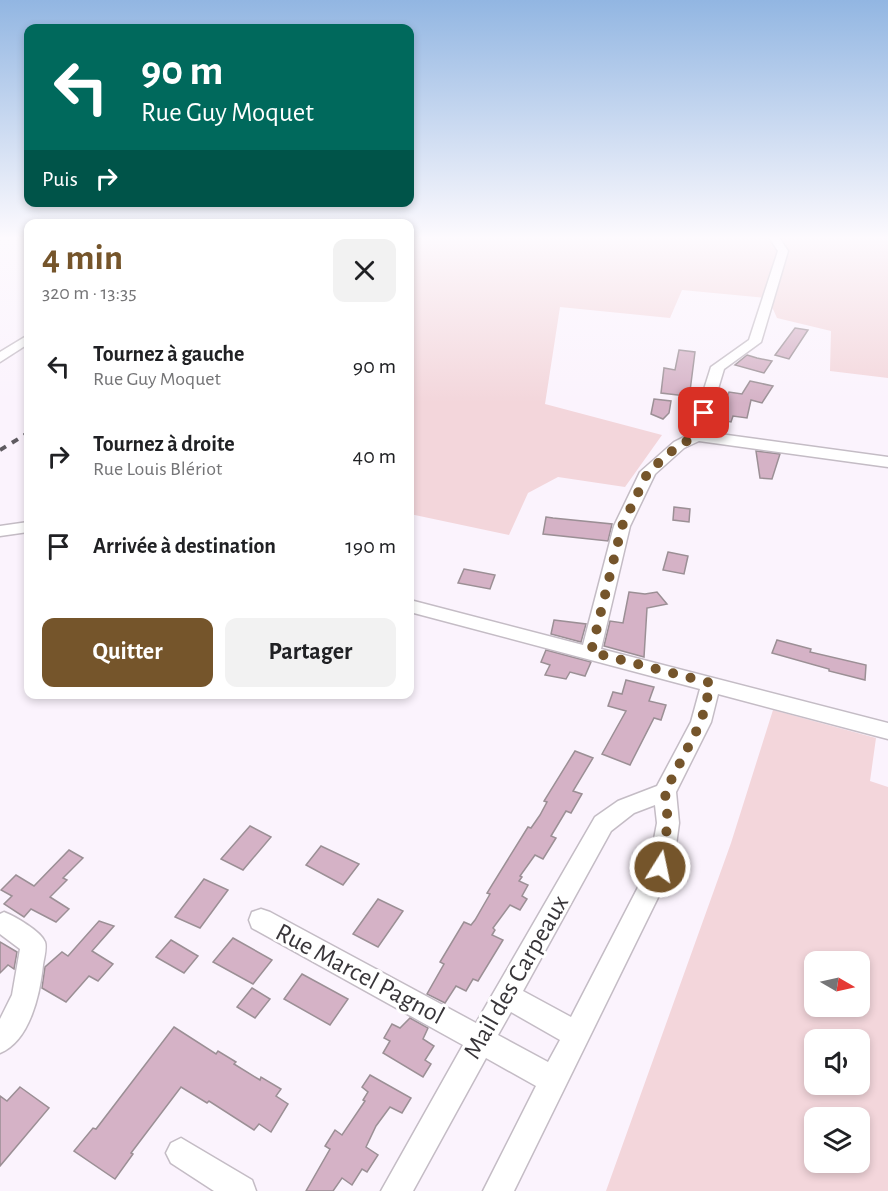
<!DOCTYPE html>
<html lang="fr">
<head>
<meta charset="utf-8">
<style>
	:root { --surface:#fff; --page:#f2f2f2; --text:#202124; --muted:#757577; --accent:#75552b }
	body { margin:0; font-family:"Alegreya Sans",sans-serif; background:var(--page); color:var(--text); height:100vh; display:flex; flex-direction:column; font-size:22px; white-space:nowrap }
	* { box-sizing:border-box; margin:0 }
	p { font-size:20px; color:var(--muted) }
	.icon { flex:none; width:33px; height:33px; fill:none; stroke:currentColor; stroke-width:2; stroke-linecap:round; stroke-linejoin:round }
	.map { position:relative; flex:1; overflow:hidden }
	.sheet { position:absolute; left:24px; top:219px; width:390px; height:480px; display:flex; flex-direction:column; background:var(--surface); border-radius:12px; box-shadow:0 3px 9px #0003 }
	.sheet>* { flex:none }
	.banner { position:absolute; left:24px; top:24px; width:390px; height:183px; border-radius:12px; box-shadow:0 3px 9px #0003; background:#00695c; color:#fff; overflow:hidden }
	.needle { width:39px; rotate:99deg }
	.fabs { position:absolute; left:804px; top:951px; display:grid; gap:12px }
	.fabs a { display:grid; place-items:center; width:66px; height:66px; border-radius:12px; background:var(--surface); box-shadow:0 3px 9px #0003; font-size:30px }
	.pin { position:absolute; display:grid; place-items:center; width:51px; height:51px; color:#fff; margin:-26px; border-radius:12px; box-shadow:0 3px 9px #0006 }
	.me { position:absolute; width:66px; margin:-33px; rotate:10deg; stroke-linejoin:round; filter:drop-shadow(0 0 4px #0008) }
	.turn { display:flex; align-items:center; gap:21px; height:126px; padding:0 18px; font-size:27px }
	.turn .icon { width:78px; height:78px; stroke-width:2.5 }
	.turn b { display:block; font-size:42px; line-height:51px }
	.then { display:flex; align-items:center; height:57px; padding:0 18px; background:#0003; gap:12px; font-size:22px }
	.round { display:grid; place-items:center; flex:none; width:63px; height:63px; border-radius:12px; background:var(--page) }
	.summary { display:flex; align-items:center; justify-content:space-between; height:102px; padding:0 18px }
	h1 { font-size:36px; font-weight:700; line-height:45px; color:var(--accent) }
	.button { display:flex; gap:12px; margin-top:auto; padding:12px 18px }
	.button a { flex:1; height:69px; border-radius:12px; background:var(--accent); color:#fff; font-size:24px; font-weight:700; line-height:69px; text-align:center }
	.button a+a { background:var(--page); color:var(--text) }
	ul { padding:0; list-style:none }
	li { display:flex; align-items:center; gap:18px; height:90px; padding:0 18px }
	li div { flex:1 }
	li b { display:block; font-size:22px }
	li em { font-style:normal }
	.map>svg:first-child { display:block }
</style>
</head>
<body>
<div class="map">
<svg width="888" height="1191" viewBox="0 0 888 1191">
	<rect width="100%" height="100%" fill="#fbf3fd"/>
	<g fill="#f3d6db" fill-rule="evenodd">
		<polygon points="410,236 872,236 888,238 888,378 830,371 831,331 777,318 768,298 682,290 670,318 560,307 545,404 662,435 625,487 558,477 528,493 509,535 410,514"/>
		<path d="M 773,710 L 876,738 L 870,781 L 888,787 L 888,1191 L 606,1191 L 731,843 ZM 814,962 L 860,962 L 860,1006 L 814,1006 ZM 814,1040 L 860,1040 L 860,1084 L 814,1084 ZM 814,1118 L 860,1118 L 860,1162 L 814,1162 Z"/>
	</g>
	<g fill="#d5b2c6" stroke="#9b8f95" stroke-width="1.5">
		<polygon points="795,328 808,330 789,359 775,355"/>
		<polygon points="679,350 695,352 690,391 687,391 686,396 661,393 664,368 675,370"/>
		<polygon points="747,355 757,358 772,361 764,373 735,365"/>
		<polygon points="750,381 773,386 762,403 751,400 747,418 733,416 731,422 715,419 721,402 725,403 729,392 742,394"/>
		<polygon points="654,399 671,401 669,413 663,419 651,414"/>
		<polygon points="756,451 780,454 772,479 760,478"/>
		<polygon points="674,507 690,509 689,522 673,520"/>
		<polygon points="546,517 553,518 612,524 608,541 543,534"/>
		<polygon points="668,552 688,556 684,574 663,570"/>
		<polygon points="464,569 495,575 490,589 458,583"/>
		<polygon points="629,592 645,594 657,592 667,604 647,608 644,657 604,646 610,621 623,623"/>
		<polygon points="554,620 586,624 581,642 551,634"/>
		<polygon points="777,640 811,649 810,652 866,665 865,680 829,671 829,669 772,653"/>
		<polygon points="546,650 591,662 585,676 570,672 566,679 545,675 550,665 541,662"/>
		<polygon points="626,680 654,687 649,701 666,705 661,720 654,718 630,765 602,754 626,711 608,706 613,692 622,694"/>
		<polygon points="575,751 593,758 573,791 582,794 571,813 566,811 551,836 556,838 543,859 535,855 520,876 522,877 519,881 528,885 522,896 527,899 520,910 510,905 493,928 495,930 492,935 503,940 478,981 473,979 466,991 456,986 445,1003 427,994 444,964 440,962 464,922 471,925 475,920 490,894 487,893 528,827 531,828 540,815 547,802 544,801"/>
		<polygon points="250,826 271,837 243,870 221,859"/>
		<polygon points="321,846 359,864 343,885 306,865"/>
		<polygon points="69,850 83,858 63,878 67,880 50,897 69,909 56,922 31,909 24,917 4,904 12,896 1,890 16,875 34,886"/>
		<polygon points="204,879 228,890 200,928 175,917"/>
		<polygon points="378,899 403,911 378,947 353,934"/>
		<polygon points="99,921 114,926 92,951 113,964 98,981 89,976 66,1002 42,988 45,967 62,952 68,956"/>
		<polygon points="233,938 272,960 253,984 213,962"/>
		<polygon points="171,940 198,956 184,973 156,957"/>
		<polygon points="0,942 17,952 14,969 8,965 0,973"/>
		<polygon points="302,974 348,999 330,1025 284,999"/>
		<polygon points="252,988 270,999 255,1018 237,1007"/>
		<polygon points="410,1018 428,1028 423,1039 434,1046 425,1060 431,1064 423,1077 383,1053 390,1041 384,1038 392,1024 400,1028"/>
		<polygon points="174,1027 216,1054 218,1051 236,1062 234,1064 260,1080 261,1077 281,1089 276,1096 288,1104 271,1132 259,1124 254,1130 209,1101 207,1103 181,1087 131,1153 133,1154 115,1179 74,1151 93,1128 96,1129"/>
		<polygon points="370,1075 411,1098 402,1113 390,1107 376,1126 366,1147 378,1155 367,1172 362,1169 352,1185 342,1178 333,1191 306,1191 330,1149 325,1146 335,1130 342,1135 365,1101 363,1100 368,1092 362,1087"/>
		<polygon points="20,1087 49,1108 0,1166 0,1096 7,1101"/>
	</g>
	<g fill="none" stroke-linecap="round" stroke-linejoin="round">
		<g stroke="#c4bcc5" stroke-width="3">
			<g id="minor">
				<path d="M 768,236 L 778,236 L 788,251 L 761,342 L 724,369 L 705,432 L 888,457 L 888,467 L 699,441 L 684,448 L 655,474 L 630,526 L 601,649 L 888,723 L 888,739 L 718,694 L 711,722 L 676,792 L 679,823 L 673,867 L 514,1191 L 483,1191 L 536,1086 L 486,1058 L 413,1191 L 381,1191 L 463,1045 L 252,928 L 249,920 L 252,912 L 261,909 L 270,912 L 476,1023 L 595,817 L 618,801 L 657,786 L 691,722 L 700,689 L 410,612 L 410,600 L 583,645 L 614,526 L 640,472 L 674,442 L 690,434 L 711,367 L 749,340 L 778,251 ZM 655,805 L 657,823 L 649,866 L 571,1017 L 523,991 L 611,831 L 634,813 ZM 511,1012 L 560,1040 L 548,1062 L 498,1035 Z"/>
				<polygon points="28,335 28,344 0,362 0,352"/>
				<polygon points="28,522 28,532 0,536 0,526"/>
				<path d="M 4,912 C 14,916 41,931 45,942 C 47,948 44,958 43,965 C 40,994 30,1041 0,1053 L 0,1019 L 12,995 L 20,949 L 0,934 L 0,914 Z"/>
				<polygon points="181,1138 252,1180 256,1191 214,1191 171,1163 166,1153 171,1143"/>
			</g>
		</g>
		<use href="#minor" fill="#fff" fill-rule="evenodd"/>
		<polyline stroke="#5f5b61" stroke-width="4" stroke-dasharray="7 7" stroke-linecap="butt" points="0,450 28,433"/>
	</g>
	<linearGradient id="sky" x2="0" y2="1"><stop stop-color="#92b6e2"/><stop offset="0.59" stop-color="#fdfafe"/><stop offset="1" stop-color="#fdfafe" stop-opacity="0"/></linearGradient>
	<rect width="888" height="403" fill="url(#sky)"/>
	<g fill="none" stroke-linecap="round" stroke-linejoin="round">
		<polyline stroke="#75552b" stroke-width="10" stroke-dasharray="0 18" points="660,867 668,823 665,792 701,722 711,683 591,652 622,526 648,472 679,445 697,436 704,413"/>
	</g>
	<g text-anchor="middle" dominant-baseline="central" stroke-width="6" stroke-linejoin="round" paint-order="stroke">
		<g font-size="26" fill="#39363a" stroke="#fff">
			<text transform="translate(360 974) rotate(28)">Rue Marcel Pagnol</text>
			<text transform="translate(516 977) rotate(-60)">Mail des Carpeaux</text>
		</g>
	</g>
</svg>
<div class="fabs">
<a><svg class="needle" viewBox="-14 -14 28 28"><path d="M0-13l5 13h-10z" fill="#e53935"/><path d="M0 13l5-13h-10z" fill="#757577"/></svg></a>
<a><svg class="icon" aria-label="sound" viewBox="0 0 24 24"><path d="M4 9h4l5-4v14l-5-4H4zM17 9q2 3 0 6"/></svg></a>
<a><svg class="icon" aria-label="layers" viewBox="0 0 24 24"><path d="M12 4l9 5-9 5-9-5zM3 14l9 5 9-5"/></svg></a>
</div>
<div class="pin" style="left:704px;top:413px;background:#d93025"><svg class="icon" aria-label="arrive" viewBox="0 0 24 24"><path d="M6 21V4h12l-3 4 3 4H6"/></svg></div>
<svg class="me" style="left:660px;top:867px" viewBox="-20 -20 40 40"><circle r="17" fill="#75552b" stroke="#fff" stroke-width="3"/><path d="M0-11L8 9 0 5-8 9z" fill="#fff"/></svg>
<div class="banner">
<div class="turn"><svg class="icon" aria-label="left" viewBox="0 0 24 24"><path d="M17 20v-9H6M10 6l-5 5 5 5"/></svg><div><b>90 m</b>Rue Guy Moquet</div></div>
<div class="then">Puis<svg class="icon" aria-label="right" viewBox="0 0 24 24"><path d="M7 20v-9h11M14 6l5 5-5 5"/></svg></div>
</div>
<section class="sheet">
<div class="summary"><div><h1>4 min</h1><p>320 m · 13:35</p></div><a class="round"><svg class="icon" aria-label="close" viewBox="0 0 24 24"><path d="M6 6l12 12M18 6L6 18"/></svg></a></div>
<ul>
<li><svg class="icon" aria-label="left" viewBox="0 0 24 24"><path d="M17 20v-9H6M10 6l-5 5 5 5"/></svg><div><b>Tournez à gauche</b><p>Rue Guy Moquet</p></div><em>90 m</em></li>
<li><svg class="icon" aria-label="right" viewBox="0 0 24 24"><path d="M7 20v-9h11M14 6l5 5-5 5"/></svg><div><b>Tournez à droite</b><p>Rue Louis Blériot</p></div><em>40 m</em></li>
<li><svg class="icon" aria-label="arrive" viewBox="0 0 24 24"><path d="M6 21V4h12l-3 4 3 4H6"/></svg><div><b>Arrivée à destination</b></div><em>190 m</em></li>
</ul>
<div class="button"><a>Quitter</a><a>Partager</a></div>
</section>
</div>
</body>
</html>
